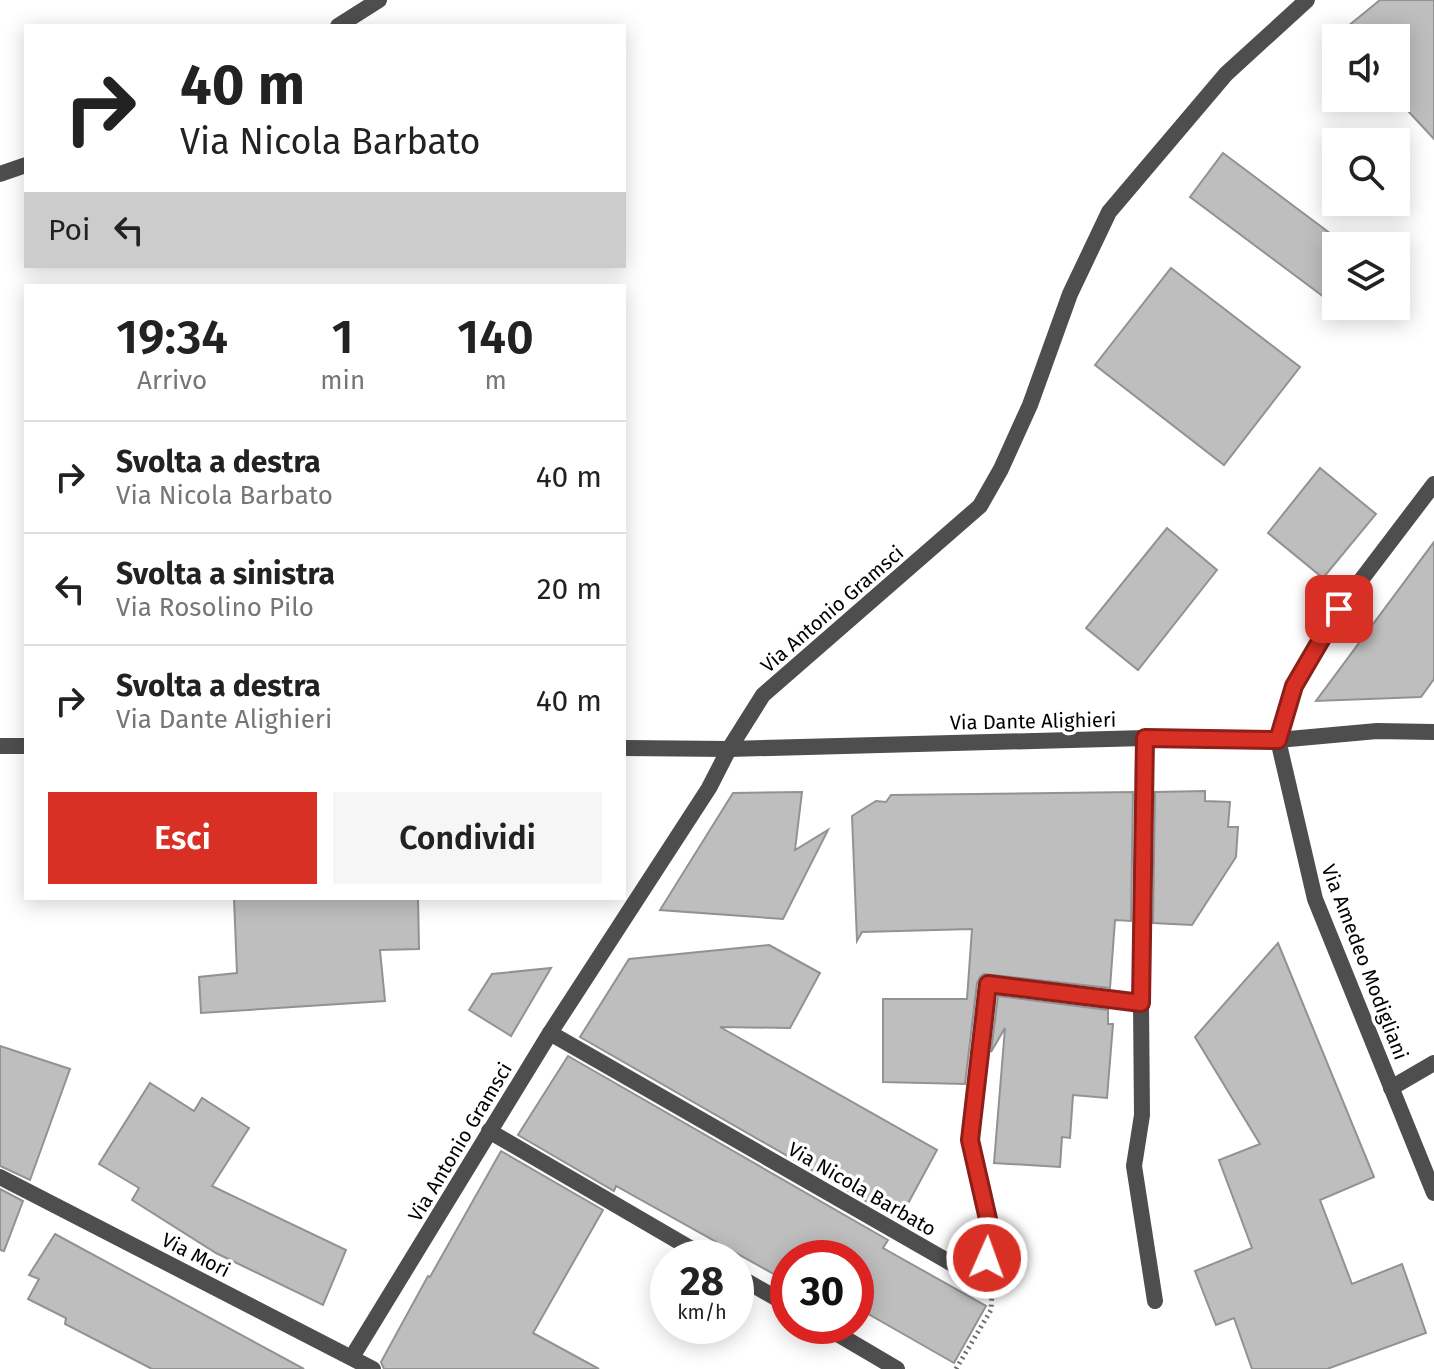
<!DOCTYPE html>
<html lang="it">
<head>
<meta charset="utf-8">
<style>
	:root { --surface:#fff; --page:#f6f6f6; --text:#222; --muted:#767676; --line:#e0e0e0; --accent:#d93025 }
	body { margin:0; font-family:"Fira Sans",sans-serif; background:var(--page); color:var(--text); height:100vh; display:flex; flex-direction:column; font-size:30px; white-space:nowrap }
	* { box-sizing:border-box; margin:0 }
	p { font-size:26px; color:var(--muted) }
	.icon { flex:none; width:44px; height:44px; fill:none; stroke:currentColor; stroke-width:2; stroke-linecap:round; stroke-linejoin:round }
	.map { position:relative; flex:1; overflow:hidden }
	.sheet { position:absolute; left:24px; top:284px; width:602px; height:616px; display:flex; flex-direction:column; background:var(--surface); border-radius:0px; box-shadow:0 4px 20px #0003 }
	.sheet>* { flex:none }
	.hud { position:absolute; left:24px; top:24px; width:602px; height:244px; border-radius:0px; box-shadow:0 4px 20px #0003; background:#fff; color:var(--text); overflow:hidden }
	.buttons { position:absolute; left:1322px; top:24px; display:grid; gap:16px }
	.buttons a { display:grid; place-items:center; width:88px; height:88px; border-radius:0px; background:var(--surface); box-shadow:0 4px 20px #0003; font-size:40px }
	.speed { position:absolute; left:650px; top:1240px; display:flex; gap:16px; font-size:40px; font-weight:700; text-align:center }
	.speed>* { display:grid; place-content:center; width:104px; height:104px; border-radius:50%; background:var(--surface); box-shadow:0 4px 20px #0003; line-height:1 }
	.speed small { font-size:20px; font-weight:400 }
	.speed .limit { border:12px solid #d22; background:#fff; color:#111 }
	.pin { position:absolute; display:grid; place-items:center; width:68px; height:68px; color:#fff; margin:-34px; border-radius:16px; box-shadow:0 4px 12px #0006 }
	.me { position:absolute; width:88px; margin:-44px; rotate:2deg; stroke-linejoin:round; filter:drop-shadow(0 0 6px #0008) }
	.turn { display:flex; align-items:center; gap:28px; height:168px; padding:0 24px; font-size:36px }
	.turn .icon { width:104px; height:104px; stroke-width:2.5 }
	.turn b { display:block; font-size:56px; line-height:68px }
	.then { display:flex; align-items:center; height:76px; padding:0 24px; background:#0003; gap:16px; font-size:30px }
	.eta { display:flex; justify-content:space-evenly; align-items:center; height:136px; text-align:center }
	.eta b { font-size:48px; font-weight:600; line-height:56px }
	.action { display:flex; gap:16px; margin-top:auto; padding:16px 24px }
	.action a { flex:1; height:92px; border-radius:0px; background:var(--accent); color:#fff; font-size:32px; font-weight:600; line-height:92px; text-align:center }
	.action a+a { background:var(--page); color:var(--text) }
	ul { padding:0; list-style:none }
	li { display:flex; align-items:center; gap:24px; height:112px; padding:0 24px; border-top:2px solid var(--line) }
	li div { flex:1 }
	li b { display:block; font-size:30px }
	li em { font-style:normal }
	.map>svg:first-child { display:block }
</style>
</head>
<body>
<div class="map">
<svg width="1434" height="1369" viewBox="0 0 1434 1369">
	<rect width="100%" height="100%" fill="#fff"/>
	<g fill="#bebebe" stroke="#929292" stroke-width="2">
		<polygon points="1380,0 1434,0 1434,139 1396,98 1396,38 1340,38 1337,35"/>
		<polygon points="1223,153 1347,246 1336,246 1336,306 1343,306 1340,309 1190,197"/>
		<polygon points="1171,268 1300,367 1224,465 1095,365"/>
		<polygon points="1320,468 1376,514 1323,578 1268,533"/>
		<polygon points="1167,528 1217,570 1138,670 1086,628"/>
		<polygon points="1434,542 1434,679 1421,697 1316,701"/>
		<polygon points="1205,791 1205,801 1230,802 1228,827 1238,827 1236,857 1192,925 1153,923 1155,792"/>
		<polygon points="802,792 795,850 828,830 783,919 660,910 733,793"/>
		<polygon points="1133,792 1131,921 1115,920 1110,988 984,974 980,977 977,983 965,1084 883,1082 883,999 967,999 972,929 862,932 857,941 852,816 876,801 886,802 891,795"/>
		<polygon points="234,898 418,898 419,949 380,950 385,1001 201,1013 199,977 237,973"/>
		<polygon points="1278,943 1374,1177 1320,1200 1352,1284 1402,1264 1426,1333 1327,1369 1252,1369 1234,1318 1216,1325 1195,1271 1252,1248 1219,1160 1260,1144 1195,1037"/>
		<polygon points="769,945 820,973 790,1028 720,1027 937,1150 899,1220 580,1037 629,959"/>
		<polygon points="551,968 511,1036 469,1010 492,974"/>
		<polygon points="998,996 1108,1010 1108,1024 1113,1024 1107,1098 1073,1095 1070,1138 1062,1137 1060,1167 994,1163 1005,1028 991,1052"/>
		<polygon points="0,1046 70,1069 30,1180 0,1166"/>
		<polygon points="568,1056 888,1240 883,1248 986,1306 954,1363 856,1307 856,1258 788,1258 788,1282 616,1186 614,1191 518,1135"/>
		<polygon points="150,1083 194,1111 202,1098 249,1128 212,1186 346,1250 323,1305 216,1253 132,1200 139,1188 99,1164"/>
		<polygon points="501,1151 603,1210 533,1333 599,1369 384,1369 381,1362 428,1276 430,1277"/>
		<polygon points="0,1189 23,1201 4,1251 0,1250"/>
		<polygon points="55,1234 304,1369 152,1369 65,1324 66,1318 28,1299 39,1279 29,1275"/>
	</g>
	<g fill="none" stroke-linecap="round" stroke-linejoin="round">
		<polyline stroke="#707070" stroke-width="5" stroke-dasharray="2 4" stroke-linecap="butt" points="956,1369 991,1310 992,1292"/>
		<polyline stroke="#4e4e4e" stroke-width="16" points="1391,1088 1434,1063"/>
		<g stroke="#4e4e4e" stroke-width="16">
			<polyline points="338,26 379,0"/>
			<polyline points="0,174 26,165"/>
			<polyline points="1145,738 1141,1003 1142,1115 1134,1166 1155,1301"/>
			<polyline points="0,746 26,746"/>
			<polyline points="624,748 729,749 1145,738 1278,740 1294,686 1339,609 1434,484"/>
			<polyline points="550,1033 963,1270 979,1265 987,1258 991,1249 990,1228 970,1140 988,984 1141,1003"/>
			<polyline points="489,1131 707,1258"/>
			<polyline points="0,1177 373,1369"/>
			<polyline points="736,1275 788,1305"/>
			<polyline points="824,1326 897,1369"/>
			<polyline points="352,1357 550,1033 709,788 729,749 763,695 980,506 1001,469 1030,405 1070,294 1109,212 1226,74 1307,0"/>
		</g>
		<polyline stroke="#4e4e4e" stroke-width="16" points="1434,732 1377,731 1278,740 1315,899 1434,1193"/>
	</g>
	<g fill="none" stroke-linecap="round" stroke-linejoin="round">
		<g stroke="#8d1f18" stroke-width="20">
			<polyline id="route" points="987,1258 991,1249 990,1228 970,1140 988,984 1141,1003 1145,738 1278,740 1294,686 1339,609"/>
		</g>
		<use href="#route" stroke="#d93025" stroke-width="14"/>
	</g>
	<g text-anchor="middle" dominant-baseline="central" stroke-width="7" stroke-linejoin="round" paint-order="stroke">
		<g font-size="20" fill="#000" stroke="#fff">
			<text transform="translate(832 609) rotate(-41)">Via Antonio Gramsci</text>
			<text transform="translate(1033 721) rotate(-1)">Via Dante Alighieri</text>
			<text transform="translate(1365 962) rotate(69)">Via Amedeo Modigliani</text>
			<text transform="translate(460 1142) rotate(-59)">Via Antonio Gramsci</text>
			<text transform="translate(862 1189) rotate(30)">Via Nicola Barbato</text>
			<text transform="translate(196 1255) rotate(27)">Via Mori</text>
		</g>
	</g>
</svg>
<div class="buttons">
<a><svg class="icon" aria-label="sound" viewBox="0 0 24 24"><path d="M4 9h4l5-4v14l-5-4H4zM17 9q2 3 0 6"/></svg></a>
<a><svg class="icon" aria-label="search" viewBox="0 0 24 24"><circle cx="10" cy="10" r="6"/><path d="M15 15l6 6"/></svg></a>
<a><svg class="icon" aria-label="layers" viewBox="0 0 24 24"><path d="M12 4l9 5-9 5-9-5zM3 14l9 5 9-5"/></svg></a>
</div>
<div class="speed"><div>28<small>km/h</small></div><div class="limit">30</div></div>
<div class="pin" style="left:1339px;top:609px;background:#d93025"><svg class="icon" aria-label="arrive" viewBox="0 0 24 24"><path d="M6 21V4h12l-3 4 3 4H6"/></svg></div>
<svg class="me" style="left:987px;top:1258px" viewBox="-20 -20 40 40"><circle r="17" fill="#d93025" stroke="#fff" stroke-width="3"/><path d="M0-11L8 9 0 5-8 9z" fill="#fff"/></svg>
<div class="hud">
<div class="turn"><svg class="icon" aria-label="right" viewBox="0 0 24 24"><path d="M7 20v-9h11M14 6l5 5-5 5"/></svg><div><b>40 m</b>Via Nicola Barbato</div></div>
<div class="then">Poi<svg class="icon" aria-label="left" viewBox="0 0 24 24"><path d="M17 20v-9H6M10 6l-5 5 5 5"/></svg></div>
</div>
<section class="sheet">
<div class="eta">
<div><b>19:34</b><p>Arrivo</p></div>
<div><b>1</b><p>min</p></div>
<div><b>140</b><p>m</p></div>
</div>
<ul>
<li><svg class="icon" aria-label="right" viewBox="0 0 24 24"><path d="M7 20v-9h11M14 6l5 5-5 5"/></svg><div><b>Svolta a destra</b><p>Via Nicola Barbato</p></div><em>40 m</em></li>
<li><svg class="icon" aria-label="left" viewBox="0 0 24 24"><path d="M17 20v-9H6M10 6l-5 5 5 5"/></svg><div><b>Svolta a sinistra</b><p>Via Rosolino Pilo</p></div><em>20 m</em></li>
<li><svg class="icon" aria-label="right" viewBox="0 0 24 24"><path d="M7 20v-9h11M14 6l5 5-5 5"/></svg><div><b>Svolta a destra</b><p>Via Dante Alighieri</p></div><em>40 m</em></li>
</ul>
<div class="action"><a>Esci</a><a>Condividi</a></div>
</section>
</div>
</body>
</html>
